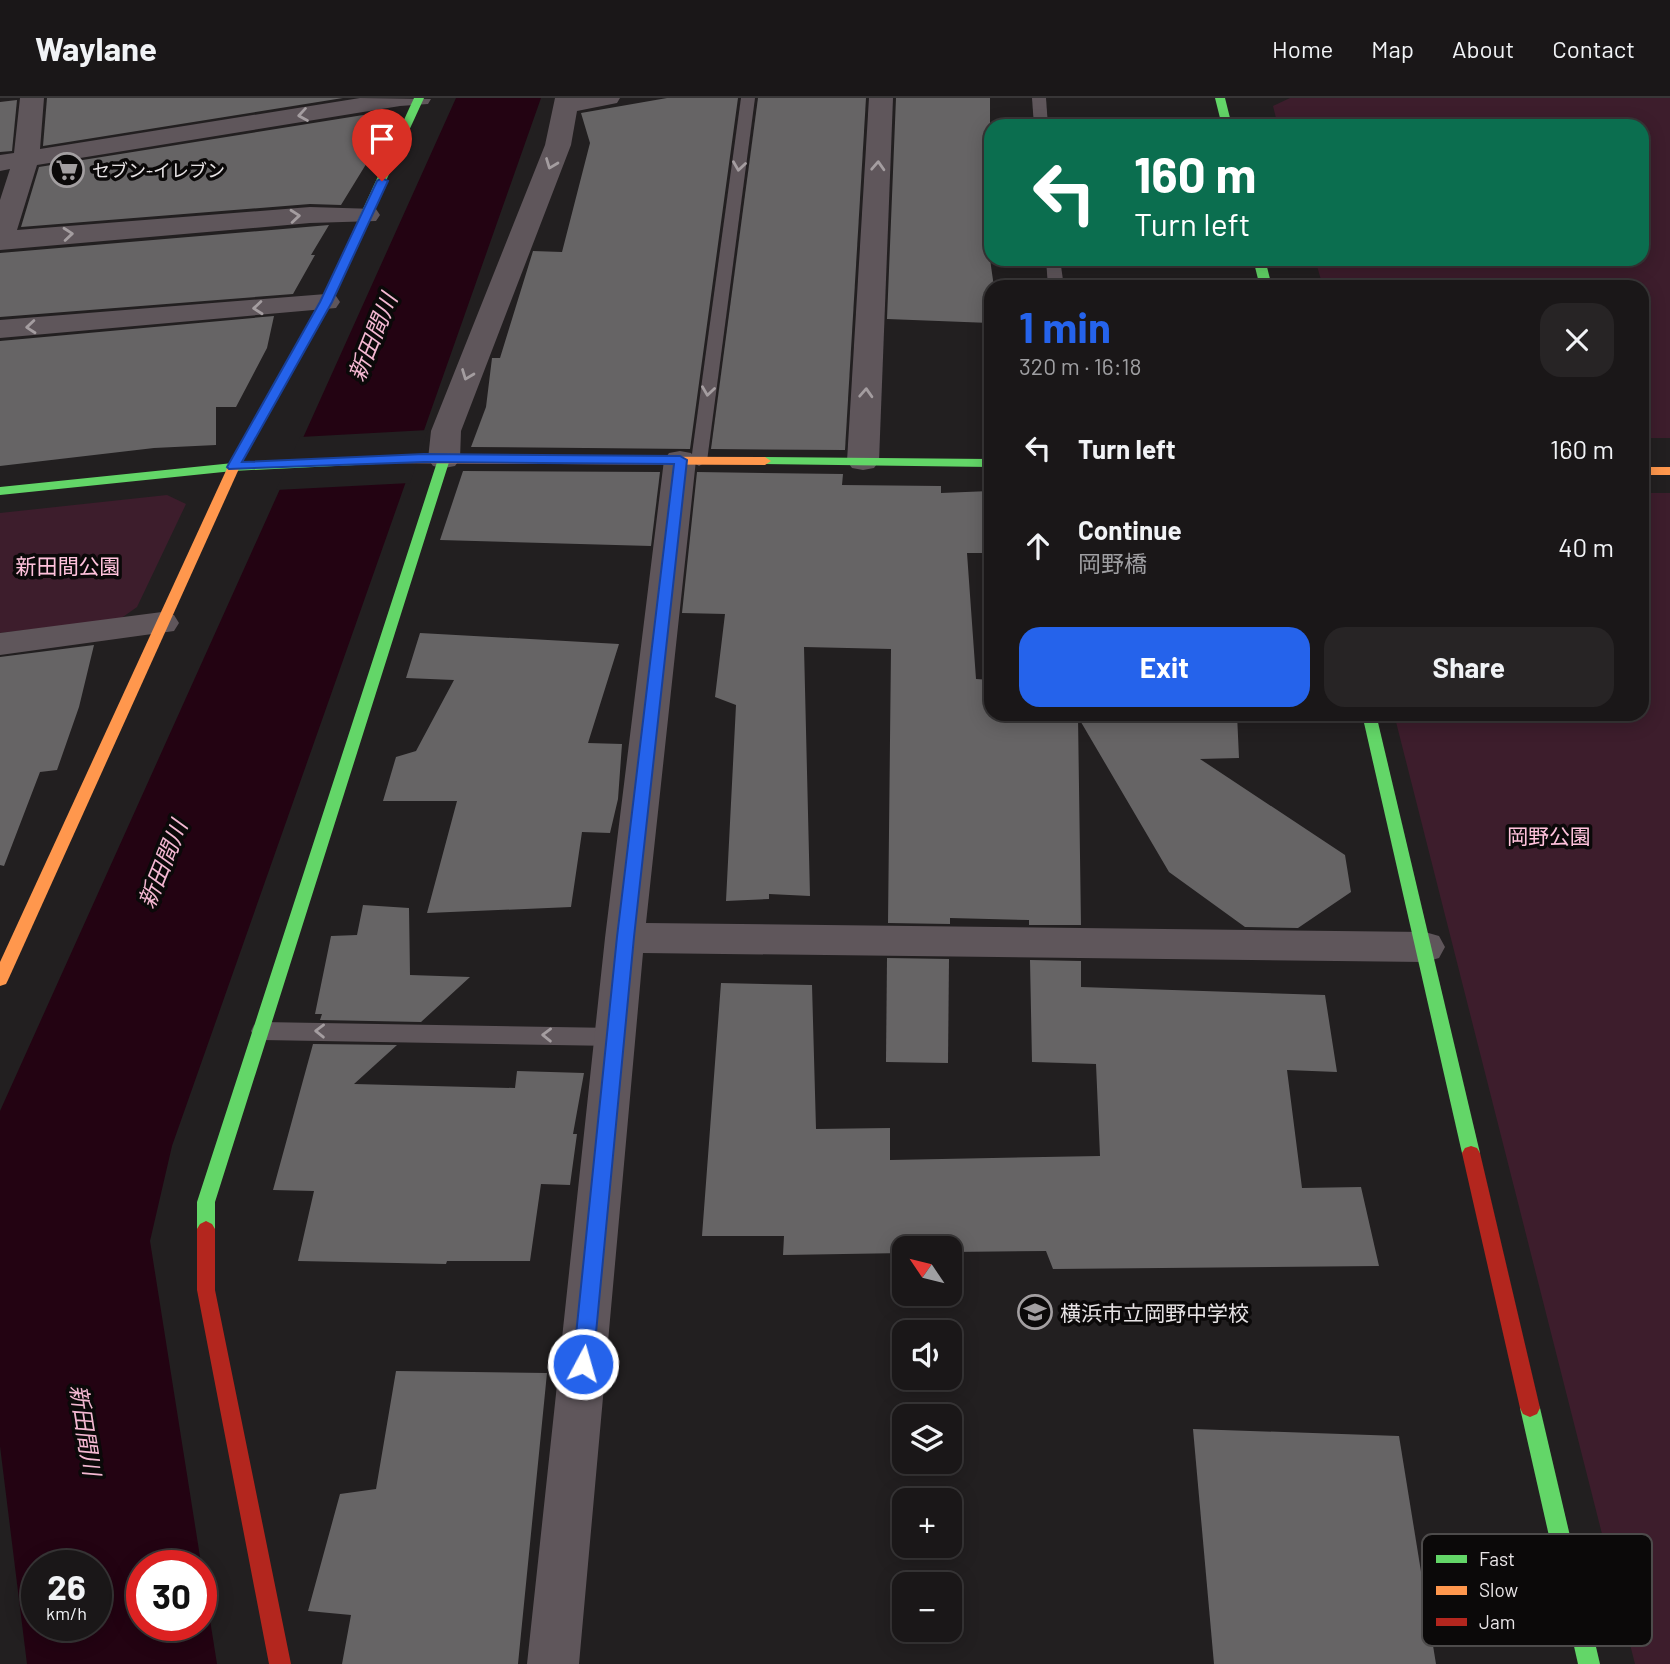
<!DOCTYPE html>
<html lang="en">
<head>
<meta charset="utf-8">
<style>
	:root { --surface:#1a1718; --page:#272425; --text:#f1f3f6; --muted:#9f9fa2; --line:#383637; --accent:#2563eb }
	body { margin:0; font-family:Barlow,"Noto Sans JP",sans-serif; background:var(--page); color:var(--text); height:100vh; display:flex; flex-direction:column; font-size:26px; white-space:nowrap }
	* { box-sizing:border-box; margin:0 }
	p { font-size:23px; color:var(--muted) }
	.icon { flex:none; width:38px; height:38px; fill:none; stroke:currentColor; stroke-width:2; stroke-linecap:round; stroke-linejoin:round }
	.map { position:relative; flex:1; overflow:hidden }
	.details { position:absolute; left:984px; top:182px; width:665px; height:441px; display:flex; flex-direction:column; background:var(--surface); border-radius:21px; box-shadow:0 4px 18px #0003,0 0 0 2px var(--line) }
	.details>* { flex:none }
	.hud { position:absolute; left:984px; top:21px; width:665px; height:147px; border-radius:21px; box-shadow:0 4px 18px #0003,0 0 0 2px var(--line); background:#0b6e4f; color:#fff; overflow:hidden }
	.needle { width:46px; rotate:305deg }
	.buttons { position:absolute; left:892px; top:1138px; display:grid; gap:14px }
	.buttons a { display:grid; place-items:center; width:70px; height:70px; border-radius:14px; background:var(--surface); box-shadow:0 4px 18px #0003,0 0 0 2px var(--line); font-size:35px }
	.speed { position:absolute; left:21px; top:1452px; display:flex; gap:14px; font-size:35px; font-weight:700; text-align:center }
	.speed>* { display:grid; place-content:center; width:91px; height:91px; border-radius:50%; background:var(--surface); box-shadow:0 4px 18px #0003,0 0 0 2px var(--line); line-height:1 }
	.speed small { font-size:18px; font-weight:400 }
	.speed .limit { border:10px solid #d22; background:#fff; color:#111 }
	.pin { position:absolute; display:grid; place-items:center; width:60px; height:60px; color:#fff; margin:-72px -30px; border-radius:50% 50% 50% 0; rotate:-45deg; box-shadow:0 0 7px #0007 }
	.pin .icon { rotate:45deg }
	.me { position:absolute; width:77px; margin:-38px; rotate:6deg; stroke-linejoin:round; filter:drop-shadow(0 0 5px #0008) }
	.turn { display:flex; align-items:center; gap:24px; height:147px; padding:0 35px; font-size:32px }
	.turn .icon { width:91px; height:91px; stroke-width:2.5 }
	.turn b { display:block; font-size:49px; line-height:60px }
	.round { display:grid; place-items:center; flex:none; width:74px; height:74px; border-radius:21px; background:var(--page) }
	.head { display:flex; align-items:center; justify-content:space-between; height:119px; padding:0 35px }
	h1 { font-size:42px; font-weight:700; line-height:52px; color:var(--accent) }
	.action { display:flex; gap:14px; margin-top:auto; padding:14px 35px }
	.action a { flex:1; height:80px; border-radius:21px; background:var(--accent); color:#fff; font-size:28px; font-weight:700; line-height:80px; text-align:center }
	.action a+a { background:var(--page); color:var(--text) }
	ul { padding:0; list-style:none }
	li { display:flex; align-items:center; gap:21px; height:98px; padding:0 35px }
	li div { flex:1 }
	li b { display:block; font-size:26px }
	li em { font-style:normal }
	header { display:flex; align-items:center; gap:42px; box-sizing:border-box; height:98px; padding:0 35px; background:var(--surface); border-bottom:2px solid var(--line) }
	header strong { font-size:33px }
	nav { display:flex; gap:38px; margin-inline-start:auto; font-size:24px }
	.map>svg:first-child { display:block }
</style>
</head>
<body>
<header>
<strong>Waylane</strong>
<nav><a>Home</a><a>Map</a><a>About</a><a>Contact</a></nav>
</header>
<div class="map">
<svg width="1670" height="1566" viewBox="0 0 1670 1566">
	<rect width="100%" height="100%" fill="#221f20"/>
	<g fill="#3d1d2c">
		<polygon points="1290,0 1670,0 1670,340 1642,340 1642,189 1323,189 1315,161 1642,161 1642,28 1278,28 1273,8"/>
		<polygon points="1642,395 1670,395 1670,1566 1635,1566 1394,616 1642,616"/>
		<polygon points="167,397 186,406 137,509 120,521 0,535 0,415"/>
	</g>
	<path fill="#230312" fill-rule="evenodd" d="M 456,0 L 541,0 L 172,1048 L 150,1143 L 217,1566 L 27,1566 L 0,1348 L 0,1013 ZM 37,1468 L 96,1468 L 96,1528 L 37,1528 ZM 142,1468 L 201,1468 L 201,1528 L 142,1528 Z"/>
	<polygon fill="#221f20" points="428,332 410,385 276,392 300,339"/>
	<g fill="#666465">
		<polygon points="47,0 343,0 43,48"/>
		<polygon points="667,0 738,0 690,351 471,349 486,309 492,260 500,260 533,153 562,154 590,45 581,15"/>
		<polygon points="758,0 866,0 845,352 711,351"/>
		<polygon points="896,0 990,0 990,161 994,189 990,189 990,225 887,221"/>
		<polygon points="17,2 12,53 0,54 0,4"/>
		<polygon points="382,14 380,43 368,44 368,63 341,107 310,106 21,129 39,69"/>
		<polygon points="329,127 311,157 315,157 293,196 0,219 0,155"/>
		<polygon points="274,218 267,250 236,309 216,309 216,347 154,350 0,368 0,243"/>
		<polygon points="463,373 660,374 651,448 440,442"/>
		<polygon points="697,374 843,376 842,387 941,388 941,395 990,393 990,455 967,455 976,581 990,582 990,616 1237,616 1239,660 1200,661 1345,757 1351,794 1298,830 1245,829 1169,774 1078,619 1081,827 1029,827 1029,822 950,820 950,826 888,825 891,551 804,549 810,798 769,796 769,801 726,803 736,607 715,599 725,516 682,515"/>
		<polygon points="420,535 619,546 588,645 622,646 618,701 610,735 582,734 571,809 427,815 457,703 383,703 396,659 416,653 454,582 406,580"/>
		<polygon points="94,547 79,609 57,672 40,674 4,768 0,767 0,559"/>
		<polygon points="363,807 409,810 410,877 470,879 421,924 320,922 322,916 315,916 331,838 357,837"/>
		<polygon points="887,860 949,861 948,965 886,964"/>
		<polygon points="1030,862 1081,863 1081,889 1325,897 1337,974 1287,972 1302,1090 1361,1089 1379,1168 1053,1171 1046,1153 950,1154 950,1150 905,1150 905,1155 783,1157 784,1138 702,1138 721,885 812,887 816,1031 890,1030 890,1062 1100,1058 1096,966 1032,964"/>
		<polygon points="313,946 397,947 354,986 515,990 517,973 584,975 573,1036 577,1036 570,1087 541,1086 530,1163 447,1163 446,1166 298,1163 314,1093 273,1092"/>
		<polygon points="396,1273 547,1275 518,1566 342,1566 351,1517 308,1513 340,1396 376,1391"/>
		<polygon points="1193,1331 1399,1338 1436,1566 1214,1566"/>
	</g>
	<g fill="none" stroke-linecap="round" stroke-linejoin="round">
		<g fill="#5f565b" fill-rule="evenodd">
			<polygon points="741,0 755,0 707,363 699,368 691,363"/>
			<polygon points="1032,0 1046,0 1048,28 1034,28"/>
			<polygon points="1046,161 1060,161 1064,189 1048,189"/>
			<polygon points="262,924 615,930 623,933 626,939 623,945 615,948 262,942 254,939 251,933 254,927"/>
		</g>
		<g fill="#5f565b" fill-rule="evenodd">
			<polygon points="20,0 44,0 40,51 360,0 431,1 428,6 400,8 37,67 17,132 310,109 376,111 380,117 376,123 310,125 0,152 0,102 10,71 0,73 0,57 14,55"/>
			<polygon points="555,0 620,0 617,5 577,13 571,47 461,333 460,361 455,368 444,370 433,368 428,361 431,333 545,47"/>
			<polygon points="869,0 893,0 879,363 874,370 863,372 852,370 847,363"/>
			<polygon points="326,196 336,198 340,204 336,210 0,240 0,222"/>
			<polygon points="680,353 691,355 696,362 646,825 1425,834 1439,838 1445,849 1439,860 1425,864 643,855 579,1566 527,1566 605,840 664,362 669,355"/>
			<polygon points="162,514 174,517 179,525 174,533 0,557 0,535"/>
		</g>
		<g fill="#63d668" fill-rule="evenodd">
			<polygon points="414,0 424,0 367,124 358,126 357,124"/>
			<polygon points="1215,0 1225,0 1232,28 1222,28"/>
			<polygon points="1253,161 1265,161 1272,189 1260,189"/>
			<polygon points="444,357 450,361 215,1104 215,1131 212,1136 206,1139 200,1136 197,1131 197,1104 438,361"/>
			<polygon points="392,358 398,362 396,365 233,373 0,397 0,389 233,365"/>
			<polygon points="765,359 990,361 990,369 761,366 759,363"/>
			<polygon points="1362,616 1376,616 1480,1055 1477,1060 1471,1062 1465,1060 1462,1055"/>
			<polygon points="1530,1301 1537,1304 1540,1310 1600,1566 1578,1566 1520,1310 1523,1304"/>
		</g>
		<g fill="#ff974d" fill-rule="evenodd">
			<polygon points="392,358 765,359 771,363 765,367 388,365 386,362"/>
			<polygon points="236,360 242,364 8,882 6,886 0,888 0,864 230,364"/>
			<rect x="1642" y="369" width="28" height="8"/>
		</g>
		<g fill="#b3261e" fill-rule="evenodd">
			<polygon points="362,121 367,124 332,204 242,364 240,367 232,367 230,364 320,204 357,124"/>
			<polygon points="1471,1048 1477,1050 1480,1055 1540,1310 1537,1316 1530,1319 1523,1316 1520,1310 1462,1055 1465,1050"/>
			<polygon points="206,1123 212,1126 215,1131 215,1192 291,1566 269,1566 197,1192 197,1131 200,1126"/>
		</g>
	</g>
	<defs><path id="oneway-chevron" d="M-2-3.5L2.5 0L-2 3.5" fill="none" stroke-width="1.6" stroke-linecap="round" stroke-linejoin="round" transform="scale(1.75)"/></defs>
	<g stroke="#a49da0">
		<use href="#oneway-chevron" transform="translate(303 17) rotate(171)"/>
		<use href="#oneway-chevron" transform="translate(551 66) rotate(111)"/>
		<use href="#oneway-chevron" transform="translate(739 68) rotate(98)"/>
		<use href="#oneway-chevron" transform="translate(878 68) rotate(-87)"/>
		<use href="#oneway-chevron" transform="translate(295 118) rotate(-5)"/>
		<use href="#oneway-chevron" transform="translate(68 136) rotate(-5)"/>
		<use href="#oneway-chevron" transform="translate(258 210) rotate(175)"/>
		<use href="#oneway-chevron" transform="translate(31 229) rotate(175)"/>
		<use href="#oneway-chevron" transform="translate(467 277) rotate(111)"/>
		<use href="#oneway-chevron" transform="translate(708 293) rotate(98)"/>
		<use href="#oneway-chevron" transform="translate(866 295) rotate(-87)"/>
		<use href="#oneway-chevron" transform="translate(320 933) rotate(-179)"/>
		<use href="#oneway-chevron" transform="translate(547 937) rotate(-179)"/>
	</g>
	<polygon fill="#2563eb" stroke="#184099" stroke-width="2" points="382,80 388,83 332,204 242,364 424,356 680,358 687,362 634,839 593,1266 590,1272 583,1275 576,1272 573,1266 617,839 674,366 424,364 229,371 227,369 320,204 377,83"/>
	<defs>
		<g id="supermarket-ring" transform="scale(1.75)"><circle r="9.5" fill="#0b0909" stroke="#a39fa1" stroke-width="1.5"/><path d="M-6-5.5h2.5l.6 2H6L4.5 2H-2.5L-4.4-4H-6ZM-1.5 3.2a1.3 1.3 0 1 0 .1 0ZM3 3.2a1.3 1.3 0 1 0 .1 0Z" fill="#a39fa1"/></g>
		<g id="school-ring" transform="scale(1.75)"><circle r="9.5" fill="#0b0909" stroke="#a39fa1" stroke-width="1.5"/><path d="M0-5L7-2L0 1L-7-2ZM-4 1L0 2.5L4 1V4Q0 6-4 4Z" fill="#a39fa1"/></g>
	</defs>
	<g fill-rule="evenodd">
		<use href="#supermarket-ring" x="67" y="72"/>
		<use href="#school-ring" x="1035" y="1214"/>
	</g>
	<g text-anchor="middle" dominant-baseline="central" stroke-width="7" stroke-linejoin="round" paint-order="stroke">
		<g font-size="18" fill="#e8e4e6" stroke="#0b0909" text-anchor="start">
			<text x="92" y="72">セブン-イレブン</text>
		</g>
		<g font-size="21" fill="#ffc2dc" stroke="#0b0909">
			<text x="68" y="467">新田間公園</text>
			<text x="1549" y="737">岡野公園</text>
		</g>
		<g font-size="21" fill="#e8e4e6" stroke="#0b0909" text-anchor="start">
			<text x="1060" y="1214">横浜市立岡野中学校</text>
		</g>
		<g font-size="23" font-style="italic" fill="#f4b8d2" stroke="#0b0909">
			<text transform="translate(372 239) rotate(-68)">新田間川</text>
			<text transform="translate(162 766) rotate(-68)">新田間川</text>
			<text transform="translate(86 1332) rotate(81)">新田間川</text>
		</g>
	</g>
	<rect x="1422" y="1436" width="230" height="112" rx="10" fill="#0b0909" stroke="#4d4b4b" stroke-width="2"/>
	<rect x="1436" y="1457" width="31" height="8" fill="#63d668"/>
	<rect x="1436" y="1488" width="31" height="9" fill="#ff974d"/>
	<rect x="1436" y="1520" width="31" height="8" fill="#b3261e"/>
	<g font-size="19" fill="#e8e4e6">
		<text x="1479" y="1468">Fast</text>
		<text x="1479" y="1499">Slow</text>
		<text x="1479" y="1531">Jam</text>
	</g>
</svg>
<div class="buttons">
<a><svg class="needle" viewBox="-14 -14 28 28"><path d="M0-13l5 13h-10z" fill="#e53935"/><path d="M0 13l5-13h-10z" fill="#9f9fa2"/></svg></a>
<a><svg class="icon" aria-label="sound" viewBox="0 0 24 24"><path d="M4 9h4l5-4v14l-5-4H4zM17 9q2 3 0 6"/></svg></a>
<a><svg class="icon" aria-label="layers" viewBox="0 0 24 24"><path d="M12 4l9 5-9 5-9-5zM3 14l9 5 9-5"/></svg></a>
<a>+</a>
<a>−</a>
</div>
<div class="speed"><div>26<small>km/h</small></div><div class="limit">30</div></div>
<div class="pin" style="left:382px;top:83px;background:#d93025"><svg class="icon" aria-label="arrive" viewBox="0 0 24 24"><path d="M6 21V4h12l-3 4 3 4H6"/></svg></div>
<svg class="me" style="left:583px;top:1266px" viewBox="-20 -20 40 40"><circle r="17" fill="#2563eb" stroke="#fff" stroke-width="3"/><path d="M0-11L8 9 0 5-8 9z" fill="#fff"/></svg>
<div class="hud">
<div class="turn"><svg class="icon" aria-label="left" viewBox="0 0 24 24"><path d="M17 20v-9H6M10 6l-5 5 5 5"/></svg><div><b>160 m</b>Turn left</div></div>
</div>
<section class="details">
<div class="head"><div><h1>1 min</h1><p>320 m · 16:18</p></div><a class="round"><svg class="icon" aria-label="close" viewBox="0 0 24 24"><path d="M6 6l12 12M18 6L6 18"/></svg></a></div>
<ul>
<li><svg class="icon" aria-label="left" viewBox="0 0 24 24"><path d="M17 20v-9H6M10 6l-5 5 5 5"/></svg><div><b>Turn left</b></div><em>160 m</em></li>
<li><svg class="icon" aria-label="ahead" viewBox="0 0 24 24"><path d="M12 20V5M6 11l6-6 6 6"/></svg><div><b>Continue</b><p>岡野橋</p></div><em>40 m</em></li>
</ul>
<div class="action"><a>Exit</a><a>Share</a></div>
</section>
</div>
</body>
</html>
